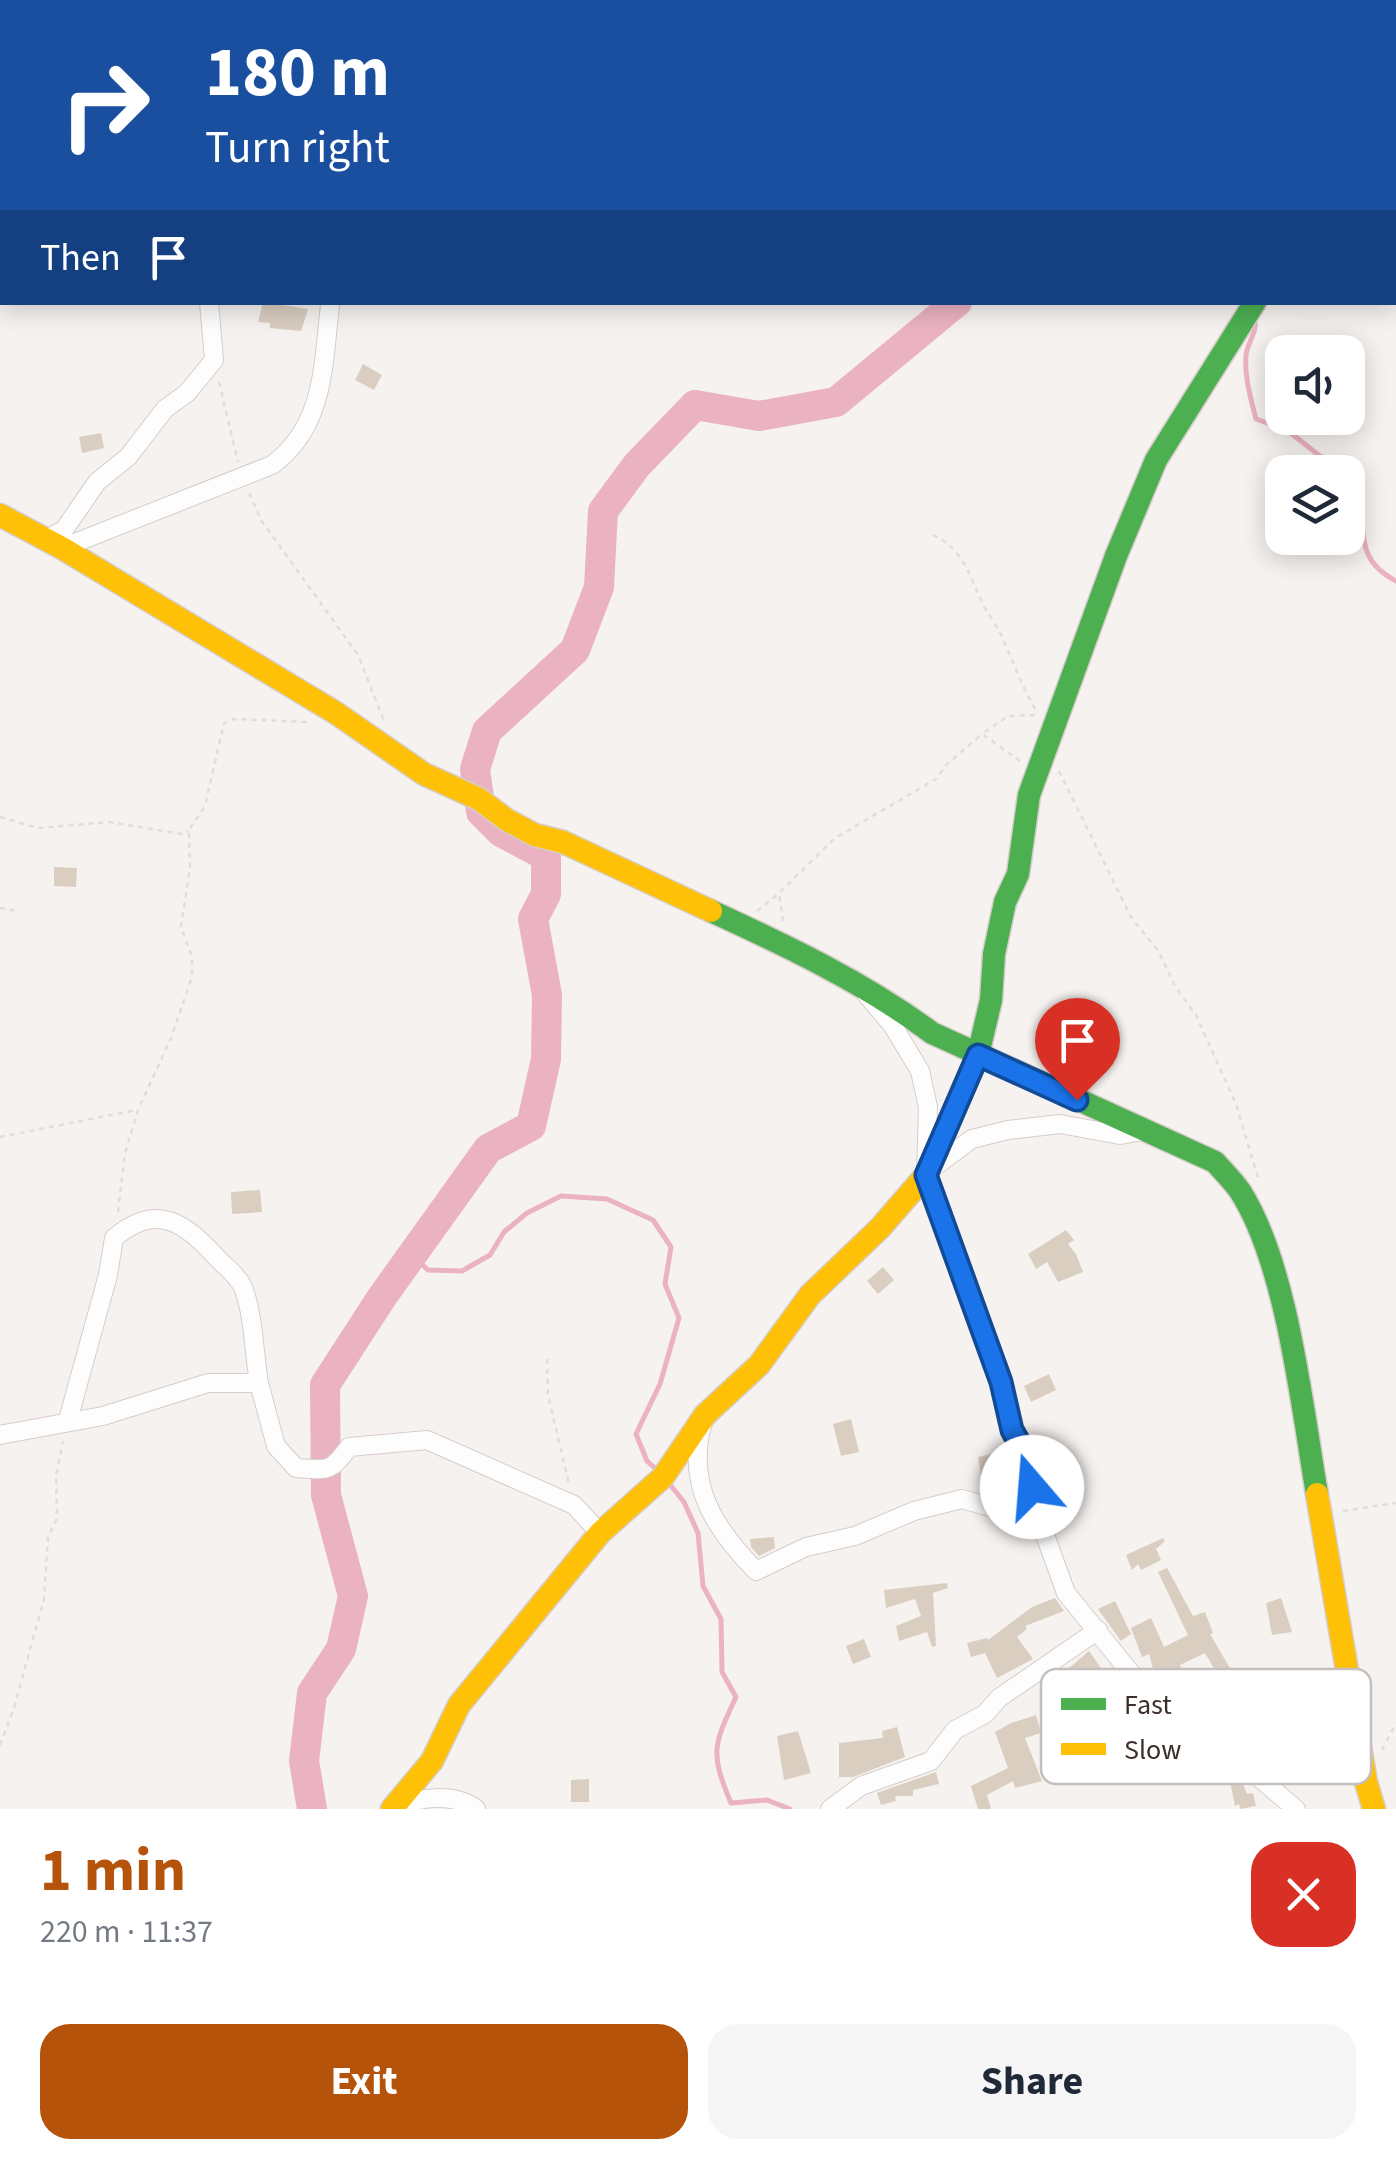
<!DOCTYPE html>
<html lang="en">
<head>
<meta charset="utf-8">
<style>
	:root { --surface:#fff; --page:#f6f6f7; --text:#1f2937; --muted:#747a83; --accent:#b45309 }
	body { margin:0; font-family:"Source Sans 3",sans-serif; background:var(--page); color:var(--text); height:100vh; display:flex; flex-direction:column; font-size:38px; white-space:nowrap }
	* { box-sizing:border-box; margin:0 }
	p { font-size:32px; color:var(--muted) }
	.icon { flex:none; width:55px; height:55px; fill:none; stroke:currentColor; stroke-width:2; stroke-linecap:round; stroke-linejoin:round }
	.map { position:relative; height:1809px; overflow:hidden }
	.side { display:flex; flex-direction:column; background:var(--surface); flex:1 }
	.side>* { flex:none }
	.hud { position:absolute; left:0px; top:0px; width:1398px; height:305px; box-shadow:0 5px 25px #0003; background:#1a4fa0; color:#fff; overflow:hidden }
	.fabs { position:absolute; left:1265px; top:335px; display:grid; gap:20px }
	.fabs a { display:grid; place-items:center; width:100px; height:100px; border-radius:20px; background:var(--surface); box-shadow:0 5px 25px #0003; font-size:50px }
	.pin { position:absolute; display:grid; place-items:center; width:85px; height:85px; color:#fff; margin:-102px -42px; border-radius:50% 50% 50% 0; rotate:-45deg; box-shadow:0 0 10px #0007 }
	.pin .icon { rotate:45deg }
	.me { position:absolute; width:110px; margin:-55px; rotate:342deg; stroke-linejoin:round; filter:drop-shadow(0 0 8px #0008) }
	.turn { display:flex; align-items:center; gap:35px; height:210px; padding:0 40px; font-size:45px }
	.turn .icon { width:130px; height:130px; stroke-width:2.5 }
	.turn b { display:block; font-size:70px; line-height:85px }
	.then { display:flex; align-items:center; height:95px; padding:0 40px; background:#0003; gap:20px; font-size:38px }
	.round { display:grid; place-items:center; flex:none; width:105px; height:105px; border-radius:30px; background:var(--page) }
	.summary { display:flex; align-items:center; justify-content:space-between; height:170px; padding:0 40px }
	h1 { font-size:60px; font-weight:700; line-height:75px; color:var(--accent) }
	.cta { display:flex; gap:20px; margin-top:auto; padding:20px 40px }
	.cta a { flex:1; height:115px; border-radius:30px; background:var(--accent); color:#fff; font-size:40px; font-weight:700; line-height:115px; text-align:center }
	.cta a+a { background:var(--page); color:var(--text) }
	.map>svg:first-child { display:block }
</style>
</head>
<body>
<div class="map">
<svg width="1396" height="1809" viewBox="0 0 1396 1809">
	<rect width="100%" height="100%" fill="#f6f2f0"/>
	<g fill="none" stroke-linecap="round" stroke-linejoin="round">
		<g stroke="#ebb2c2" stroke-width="5">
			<path d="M 1254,316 C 1259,331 1248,340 1246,355 C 1244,376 1251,399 1256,419 L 1287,430 L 1340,472"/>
			<path d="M 1348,478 C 1377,517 1343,553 1396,581"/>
			<polyline points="412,1255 428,1270 462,1271 490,1255 504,1232 527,1213 561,1196 607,1199 653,1220 671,1247 665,1284 679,1318 660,1384 636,1434 647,1461 656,1469"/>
			<path d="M 667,1481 L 684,1502 L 698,1533 L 703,1586 L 721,1619 L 722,1672 L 736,1697 C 713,1746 710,1753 731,1803 L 767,1800 L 790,1809"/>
		</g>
		<g stroke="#ebb2c2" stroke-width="30">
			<polyline points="1073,2 1073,0"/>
			<polyline points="312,1809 304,1761 312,1693 341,1649 353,1596 326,1495 325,1385 382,1297 488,1149 531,1126 546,1059 547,995 533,919 546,894 546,856 501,832 481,812 475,769 487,731 575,650 599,587 603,511 637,465 695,405 759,416 836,402 957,302"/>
		</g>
	</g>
	<g fill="#dacec1">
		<polygon points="263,302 308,309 301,331 270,328 270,323 258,322"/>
		<polygon points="363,364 382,375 374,390 355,380"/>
		<polygon points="101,433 104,448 82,453 79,437"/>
		<polygon points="54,867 77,868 76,887 54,886"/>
		<polygon points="260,1190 262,1212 232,1214 231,1192"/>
		<polygon points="1066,1230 1074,1240 1068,1244 1076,1254 1083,1272 1058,1282 1047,1262 1036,1269 1028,1254"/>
		<polygon points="883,1267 894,1280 878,1294 867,1281"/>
		<polygon points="1049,1374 1056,1390 1031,1402 1024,1386"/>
		<polygon points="851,1419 859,1452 841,1456 833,1424"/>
		<polygon points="1009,1450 1018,1491 1005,1494 1001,1476 981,1476 978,1457"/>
		<polygon points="774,1537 775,1548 759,1556 751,1547 750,1539"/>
		<polygon points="1163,1538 1165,1541 1156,1549 1161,1560 1141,1570 1138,1564 1132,1570 1126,1555"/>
		<polygon points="1167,1568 1193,1616 1205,1612 1213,1633 1210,1634 1231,1670 1219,1677 1205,1653 1180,1665 1184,1679 1158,1686 1149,1654 1142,1657 1131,1628 1151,1618 1164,1647 1188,1635 1158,1572"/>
		<polygon points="947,1583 948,1588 933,1593 936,1646 932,1647 927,1632 899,1641 896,1626 921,1616 915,1599 886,1608 884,1590"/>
		<polygon points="1055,1598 1064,1611 1025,1626 1027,1629 1017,1637 1033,1659 997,1678 985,1653 971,1657 967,1643 987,1638 988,1640 1032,1607"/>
		<polygon points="1281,1598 1292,1632 1272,1635 1266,1603"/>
		<polygon points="1115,1601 1131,1634 1121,1641 1098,1609"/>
		<polygon points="864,1639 871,1657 853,1664 846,1646"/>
		<polygon points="1089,1651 1107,1677 1112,1691 1119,1688 1139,1744 1163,1726 1172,1738 1150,1757 1129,1764 1120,1737 1086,1747 1077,1722 1063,1721 1064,1706 1101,1709 1087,1673 1066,1687 1067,1670"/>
		<polygon points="1036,1715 1041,1733 1025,1738 1042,1781 1015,1788 1013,1781 987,1795 991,1809 978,1809 971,1786 1008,1768 995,1732 1011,1723"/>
		<polygon points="897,1727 905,1757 853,1777 839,1777 839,1743 883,1738 882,1731"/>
		<polygon points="798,1731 811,1773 784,1780 777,1736"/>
		<polygon points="936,1772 939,1784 913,1790 913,1796 895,1796 896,1801 881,1805 877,1793"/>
		<polygon points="589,1779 589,1802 571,1802 571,1780"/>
		<polygon points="1241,1779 1247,1794 1253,1793 1256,1806 1240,1809 1239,1804 1235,1806 1230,1781"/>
	</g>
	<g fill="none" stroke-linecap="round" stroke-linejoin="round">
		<g stroke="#d6cdc8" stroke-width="20">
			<g id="street">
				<polyline points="153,0 153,2"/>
				<polyline points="1360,2 1360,0"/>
				<polyline points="46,539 64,530 97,482 128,457 165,409 187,393 214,360 209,302"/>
				<path d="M 62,548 L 272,465 C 325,426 323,365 330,305"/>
				<polyline points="866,994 893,1026 920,1071 928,1107 926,1175 1001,1382 1012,1430 1025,1453 1040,1521 1066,1593 1160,1709 1210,1736 1296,1809"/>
				<polyline points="934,1167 972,1139 1008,1130 1060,1124 1120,1135 1143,1131"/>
				<path d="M 68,1420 L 108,1275 L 114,1238 C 158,1201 185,1223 219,1260 C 227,1268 241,1279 244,1290 C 254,1318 254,1354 259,1383"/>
				<path d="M 702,1426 C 686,1486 716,1530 756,1571 L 806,1547 L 855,1536 L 914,1511 L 962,1499 L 1040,1521"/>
				<path d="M 0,1435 L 103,1416 L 208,1383 L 259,1383 L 276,1446 L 296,1468 C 328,1470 330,1473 349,1447 L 427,1440 L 574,1505 L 600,1533"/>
				<path d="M 395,1806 C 419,1798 454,1792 476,1809"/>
				<polyline points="830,1809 861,1786 931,1761 955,1730 985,1714 999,1698 1098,1630"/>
			</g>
		</g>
		<g stroke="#d6cdc8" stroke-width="25">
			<g id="fast">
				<path d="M 711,911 C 787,946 865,983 932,1033 L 1215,1162 C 1223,1171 1233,1181 1240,1191 C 1287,1264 1302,1407 1317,1494"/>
				<polyline points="934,1157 978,1055 991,1000 994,954 1005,902 1018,874 1029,795 1116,556 1156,460 1255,302"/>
			</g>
		</g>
		<g stroke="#d6cdc8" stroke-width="25">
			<g id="slow">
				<polyline points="0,515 62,548 336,713 424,774 479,799 507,820 535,835 563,842 711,911"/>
				<polyline points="1317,1494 1366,1782 1374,1809"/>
				<polyline points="392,1809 432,1761 459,1705 600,1533 663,1477 705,1415 759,1365 810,1295 880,1228 926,1175 934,1157"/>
			</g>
		</g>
		<g stroke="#dfdedc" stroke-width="2.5" stroke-dasharray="5 5" stroke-linecap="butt">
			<polyline points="768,0 769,2"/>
			<polyline points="302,2 307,0"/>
			<polyline points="378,2 378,0"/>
			<polyline points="1395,58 1396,58"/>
			<polyline points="0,101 2,102"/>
			<polyline points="1395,294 1396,295"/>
			<polyline points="219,382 238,462"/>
			<polyline points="249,493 261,520 358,655 384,721"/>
			<path d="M 933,535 C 964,549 969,576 983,604 C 989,617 998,627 1003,639 C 1014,664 1023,689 1037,712"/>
			<polyline points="1020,761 982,734 1008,716 1037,715"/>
			<polyline points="1059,771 1131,917 1159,952 1176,988 1196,1015 1236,1104 1258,1178"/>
			<polyline points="0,817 38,828 109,822 182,834 188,831"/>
			<polyline points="0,908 17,911"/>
			<polyline points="757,911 778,894"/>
			<polyline points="783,921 779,893 835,838 936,779 946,765 982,734"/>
			<polyline points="0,1137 136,1110"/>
			<polyline points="118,1212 125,1153 138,1110 171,1038 192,977 192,957 181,927 190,867 189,830 205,806 224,723 233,719 307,722"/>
			<polyline points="547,1359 548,1395 569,1484"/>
			<polyline points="1343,1511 1396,1503"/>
			<polyline points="0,1745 14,1708 44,1599 48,1537 57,1518 56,1475 63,1441"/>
			<polyline points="1382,1750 1396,1723"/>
		</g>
		<use href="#street" stroke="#fefdfd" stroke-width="18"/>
		<use href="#fast" stroke="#4caf50" stroke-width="22"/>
		<use href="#slow" stroke="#ffc107" stroke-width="22"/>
	</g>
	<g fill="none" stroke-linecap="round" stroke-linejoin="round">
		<g stroke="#114b97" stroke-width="25">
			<polyline id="route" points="1032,1487 1025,1453 1012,1430 1001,1382 926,1175 978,1055 1077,1100"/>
		</g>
		<use href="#route" stroke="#1a73e8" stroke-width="18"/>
	</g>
	<rect x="1041" y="1669" width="330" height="115" rx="15" fill="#fff" stroke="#c5c0be" stroke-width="2.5"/>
	<rect x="1061" y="1698" width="45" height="12" fill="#4caf50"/>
	<rect x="1061" y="1743" width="45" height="12" fill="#ffc107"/>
	<g font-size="28" fill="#3d2e27">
		<text x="1124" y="1714">Fast</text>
		<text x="1124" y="1759">Slow</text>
	</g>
</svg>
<div class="fabs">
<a><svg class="icon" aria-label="sound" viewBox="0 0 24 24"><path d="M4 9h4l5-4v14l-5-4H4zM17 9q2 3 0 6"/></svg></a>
<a><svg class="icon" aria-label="layers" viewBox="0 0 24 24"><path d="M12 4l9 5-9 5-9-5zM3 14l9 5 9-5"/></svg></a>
</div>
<div class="pin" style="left:1077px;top:1100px;background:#d93025"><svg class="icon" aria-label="arrive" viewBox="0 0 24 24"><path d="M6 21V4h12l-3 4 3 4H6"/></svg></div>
<svg class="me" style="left:1032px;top:1487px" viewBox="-20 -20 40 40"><circle r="19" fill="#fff"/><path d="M0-13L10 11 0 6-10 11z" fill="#1a73e8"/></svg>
<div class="hud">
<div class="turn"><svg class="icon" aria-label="right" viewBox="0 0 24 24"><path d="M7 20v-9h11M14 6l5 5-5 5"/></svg><div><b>180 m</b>Turn right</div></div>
<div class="then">Then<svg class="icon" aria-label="arrive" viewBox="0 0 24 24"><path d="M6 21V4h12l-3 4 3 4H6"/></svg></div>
</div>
</div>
<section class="side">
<div class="summary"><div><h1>1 min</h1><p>220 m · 11:37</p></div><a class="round" style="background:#d93025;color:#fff"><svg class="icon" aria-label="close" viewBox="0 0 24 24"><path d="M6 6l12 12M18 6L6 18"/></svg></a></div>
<div class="cta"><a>Exit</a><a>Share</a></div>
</section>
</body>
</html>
